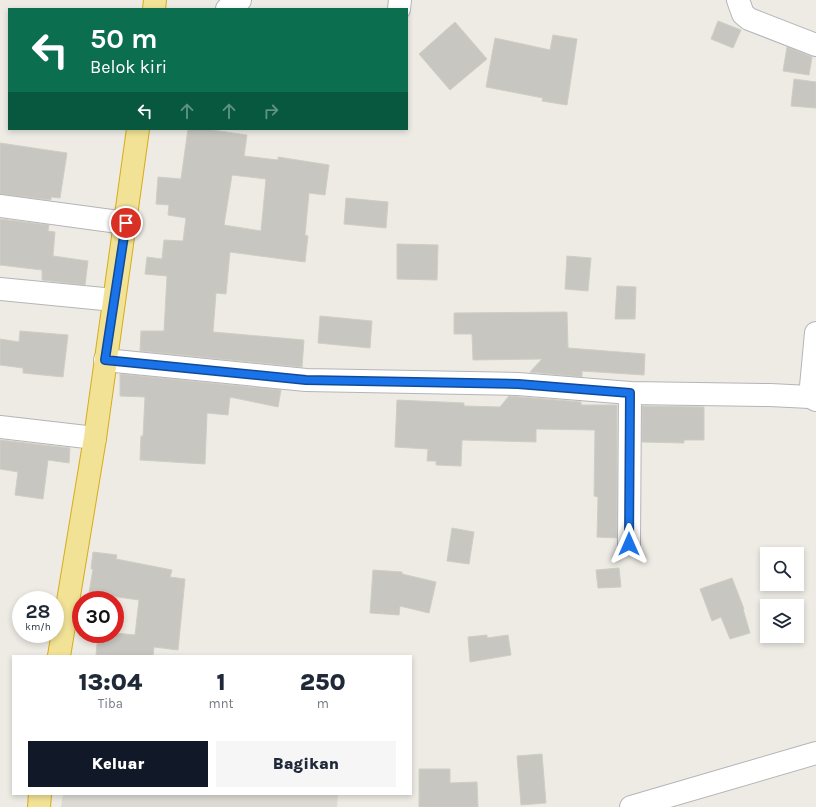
<!DOCTYPE html>
<html lang="id">
<head>
<meta charset="utf-8">
<style>
	:root { --surface:#fff; --page:#f6f6f7; --text:#1f2937; --muted:#747a83; --accent:#111827 }
	body { margin:0; font-family:Karla,sans-serif; background:var(--page); color:var(--text); height:100vh; display:flex; flex-direction:column; font-size:15px; white-space:nowrap }
	* { box-sizing:border-box; margin:0 }
	p { font-size:13px; color:var(--muted) }
	.icon { flex:none; width:22px; height:22px; fill:none; stroke:currentColor; stroke-width:2; stroke-linecap:round; stroke-linejoin:round }
	.map { position:relative; flex:1; overflow:hidden }
	.details { position:absolute; left:12px; top:655px; width:400px; height:140px; display:flex; flex-direction:column; background:var(--surface); border-radius:0px; box-shadow:0 2px 6px #0003 }
	.details>* { flex:none }
	.banner { position:absolute; left:8px; top:8px; width:400px; height:122px; border-radius:0px; box-shadow:0 2px 6px #0003; background:#0b6e4f; color:#fff; overflow:hidden }
	.buttons { position:absolute; left:760px; top:547px; display:grid; gap:8px }
	.buttons a { display:grid; place-items:center; width:44px; height:44px; border-radius:0px; background:var(--surface); box-shadow:0 2px 6px #0003; font-size:20px }
	.speed { position:absolute; left:12px; top:591px; display:flex; gap:8px; font-size:20px; font-weight:700; text-align:center }
	.speed>* { display:grid; place-content:center; width:52px; height:52px; border-radius:50%; background:var(--surface); box-shadow:0 2px 6px #0003; line-height:1 }
	.speed small { font-size:10px; font-weight:400 }
	.speed .limit { border:6px solid #d22; background:#fff; color:#111 }
	.pin { position:absolute; display:grid; place-items:center; width:34px; height:34px; color:#fff; margin:-17px; border:2px solid #fff; border-radius:50%; box-shadow:0 1px 4px #0007 }
	.me { position:absolute; width:44px; margin:-22px; rotate:0deg; stroke-linejoin:round; filter:drop-shadow(0 0 3px #0008) }
	.turn { display:flex; align-items:center; gap:14px; height:84px; padding:0 16px; font-size:18px }
	.turn .icon { width:52px; height:52px; stroke-width:2.5 }
	.turn b { display:block; font-size:28px; line-height:34px }
	.lanes { display:flex; align-items:center; height:38px; padding:0 16px; background:#0003; justify-content:center; gap:20px; direction:ltr }
	.lanes .off { opacity:.35 }
	.eta { display:flex; justify-content:space-evenly; align-items:center; height:68px; text-align:center }
	.eta b { font-size:24px; font-weight:800; line-height:28px }
	.primary-button { display:flex; gap:8px; margin-top:auto; padding:8px 16px }
	.primary-button a { flex:1; height:46px; border-radius:0px; background:var(--accent); color:#fff; font-size:16px; font-weight:800; line-height:46px; text-align:center }
	.primary-button a+a { background:var(--page); color:var(--text) }
	.map>svg:first-child { display:block }
</style>
</head>
<body>
<div class="map">
<svg width="816" height="807" viewBox="0 0 816 807">
	<rect width="100%" height="100%" fill="#edebe4"/>
	<polygon fill="#dcdad2" points="63,794 338,794 337,807 61,807"/>
	<g fill="#c8c6c0" stroke="#d1cdc3" fill-rule="evenodd">
		<polygon points="718,21 741,30 733,48 711,39"/>
		<polygon points="455,22 487,59 450,90 419,54"/>
		<polygon points="553,35 577,39 567,105 542,101 543,98 486,87 495,38 550,50"/>
		<polygon points="787,47 812,57 809,75 783,71"/>
		<polygon points="794,79 816,82 816,108 791,106"/>
		<path d="M 188,129 L 205,129 L 247,135 L 244,156 L 278,160 L 278,157 L 329,165 L 325,195 L 309,193 L 305,235 L 308,236 L 305,262 L 230,252 L 226,294 L 216,293 L 213,332 L 304,340 L 302,367 L 140,351 L 141,331 L 164,331 L 167,276 L 145,274 L 147,257 L 162,259 L 164,240 L 183,241 L 186,218 L 168,215 L 169,205 L 156,204 L 158,177 L 181,179 ZM 232,175 L 266,179 L 261,231 L 224,225 Z"/>
		<polygon points="0,143 67,153 60,198 51,197 51,200 0,194"/>
		<polygon points="346,198 388,202 386,228 344,224"/>
		<polygon points="0,219 49,225 48,231 55,232 53,256 88,261 85,285 42,280 42,270 0,265"/>
		<polygon points="397,244 438,245 437,280 397,279"/>
		<polygon points="567,256 591,258 588,291 565,289"/>
		<polygon points="617,286 636,287 635,319 615,319"/>
		<polygon points="567,312 568,348 645,354 644,375 582,371 582,377 530,372 542,359 473,360 472,334 454,334 454,313"/>
		<polygon points="320,316 372,321 370,348 318,343"/>
		<polygon points="20,331 68,335 63,377 23,373 23,368 0,365 0,339 19,342"/>
		<polygon points="120,374 281,390 278,407 230,397 228,415 207,413 205,464 140,460 141,436 143,436 145,397 120,396"/>
		<polygon points="509,396 581,402 581,405 617,405 617,538 597,537 598,497 594,496 595,430 536,429 536,442 462,440 461,466 436,465 436,461 427,461 428,449 395,447 397,400 464,403 464,406 500,407"/>
		<polygon points="642,406 704,407 704,440 684,440 684,443 642,442"/>
		<polygon points="0,440 70,448 69,463 48,460 43,499 15,495 18,472 0,469"/>
		<polygon points="452,528 474,532 469,564 447,561"/>
		<polygon points="93,552 117,555 116,559 172,570 170,577 185,579 178,650 154,647 153,656 96,655 98,634 115,634 115,633 135,635 139,600 89,593 93,569 91,569"/>
		<polygon points="619,568 621,587 598,588 596,570"/>
		<polygon points="373,570 402,572 402,574 436,582 429,613 400,606 399,615 370,613"/>
		<polygon points="732,578 744,609 743,609 750,633 730,639 721,617 712,621 700,589"/>
		<polygon points="487,635 487,638 508,635 511,655 470,662 468,637"/>
		<polygon points="542,754 546,803 521,805 517,756"/>
		<polygon points="419,769 450,769 450,783 477,782 478,807 419,807"/>
	</g>
	<g fill="none" stroke-linecap="round" stroke-linejoin="round">
		<g stroke="#b4b5b9" stroke-width="24">
			<g id="minor">
				<polyline points="738,0 743,14 749,19 816,45"/>
				<polyline points="227,9 231,8 240,0"/>
				<polyline points="399,9 400,0"/>
				<polyline points="0,206 126,223"/>
				<polyline points="0,289 114,300"/>
				<polyline points="105,360 306,380 518,384 630,393 770,395 810,397 816,400"/>
				<polyline points="810,397 816,333"/>
				<polyline points="0,427 95,438"/>
				<polyline points="629,544 630,393"/>
				<polyline points="631,807 816,753"/>
			</g>
		</g>
		<g stroke="#d8ac19" stroke-width="24">
			<g id="highway">
				<polyline points="154,9 155,0"/>
				<polyline points="59,656 95,438 138,129"/>
				<polyline points="39,807 40,794"/>
			</g>
		</g>
		<use href="#minor" stroke="#fff" stroke-width="22"/>
		<use href="#highway" stroke="#f1e296" stroke-width="22"/>
	</g>
	<g fill="none" stroke-linecap="round" stroke-linejoin="round">
		<g stroke="#114b97" stroke-width="10">
			<polyline id="route" points="126,223 105,360 306,380 518,384 630,393 629,544"/>
		</g>
		<use href="#route" stroke="#1a73e8" stroke-width="7"/>
	</g>
</svg>
<div class="buttons">
<a><svg class="icon" aria-label="search" viewBox="0 0 24 24"><circle cx="10" cy="10" r="6"/><path d="M15 15l6 6"/></svg></a>
<a><svg class="icon" aria-label="layers" viewBox="0 0 24 24"><path d="M12 4l9 5-9 5-9-5zM3 14l9 5 9-5"/></svg></a>
</div>
<div class="speed"><div>28<small>km/h</small></div><div class="limit">30</div></div>
<div class="pin" style="left:126px;top:223px;background:#d93025"><svg class="icon" aria-label="arrive" viewBox="0 0 24 24"><path d="M6 21V4h12l-3 4 3 4H6"/></svg></div>
<svg class="me" style="left:629px;top:544px" viewBox="-20 -20 40 40"><path d="M0-17L14 15 0 8-14 15z" fill="#1a73e8" stroke="#fff" stroke-width="4"/></svg>
<div class="banner">
<div class="turn"><svg class="icon" aria-label="left" viewBox="0 0 24 24"><path d="M17 20v-9H6M10 6l-5 5 5 5"/></svg><div><b>50 m</b>Belok kiri</div></div>
<div class="lanes"><svg class="icon" aria-label="left" viewBox="0 0 24 24"><path d="M17 20v-9H6M10 6l-5 5 5 5"/></svg><svg class="icon off" aria-label="ahead" viewBox="0 0 24 24"><path d="M12 20V5M6 11l6-6 6 6"/></svg><svg class="icon off" aria-label="ahead" viewBox="0 0 24 24"><path d="M12 20V5M6 11l6-6 6 6"/></svg><svg class="icon off" aria-label="right" viewBox="0 0 24 24"><path d="M7 20v-9h11M14 6l5 5-5 5"/></svg></div>
</div>
<section class="details">
<div class="eta">
<div><b>13:04</b><p>Tiba</p></div>
<div><b>1</b><p>mnt</p></div>
<div><b>250</b><p>m</p></div>
</div>
<div class="primary-button"><a>Keluar</a><a>Bagikan</a></div>
</section>
</div>
</body>
</html>
